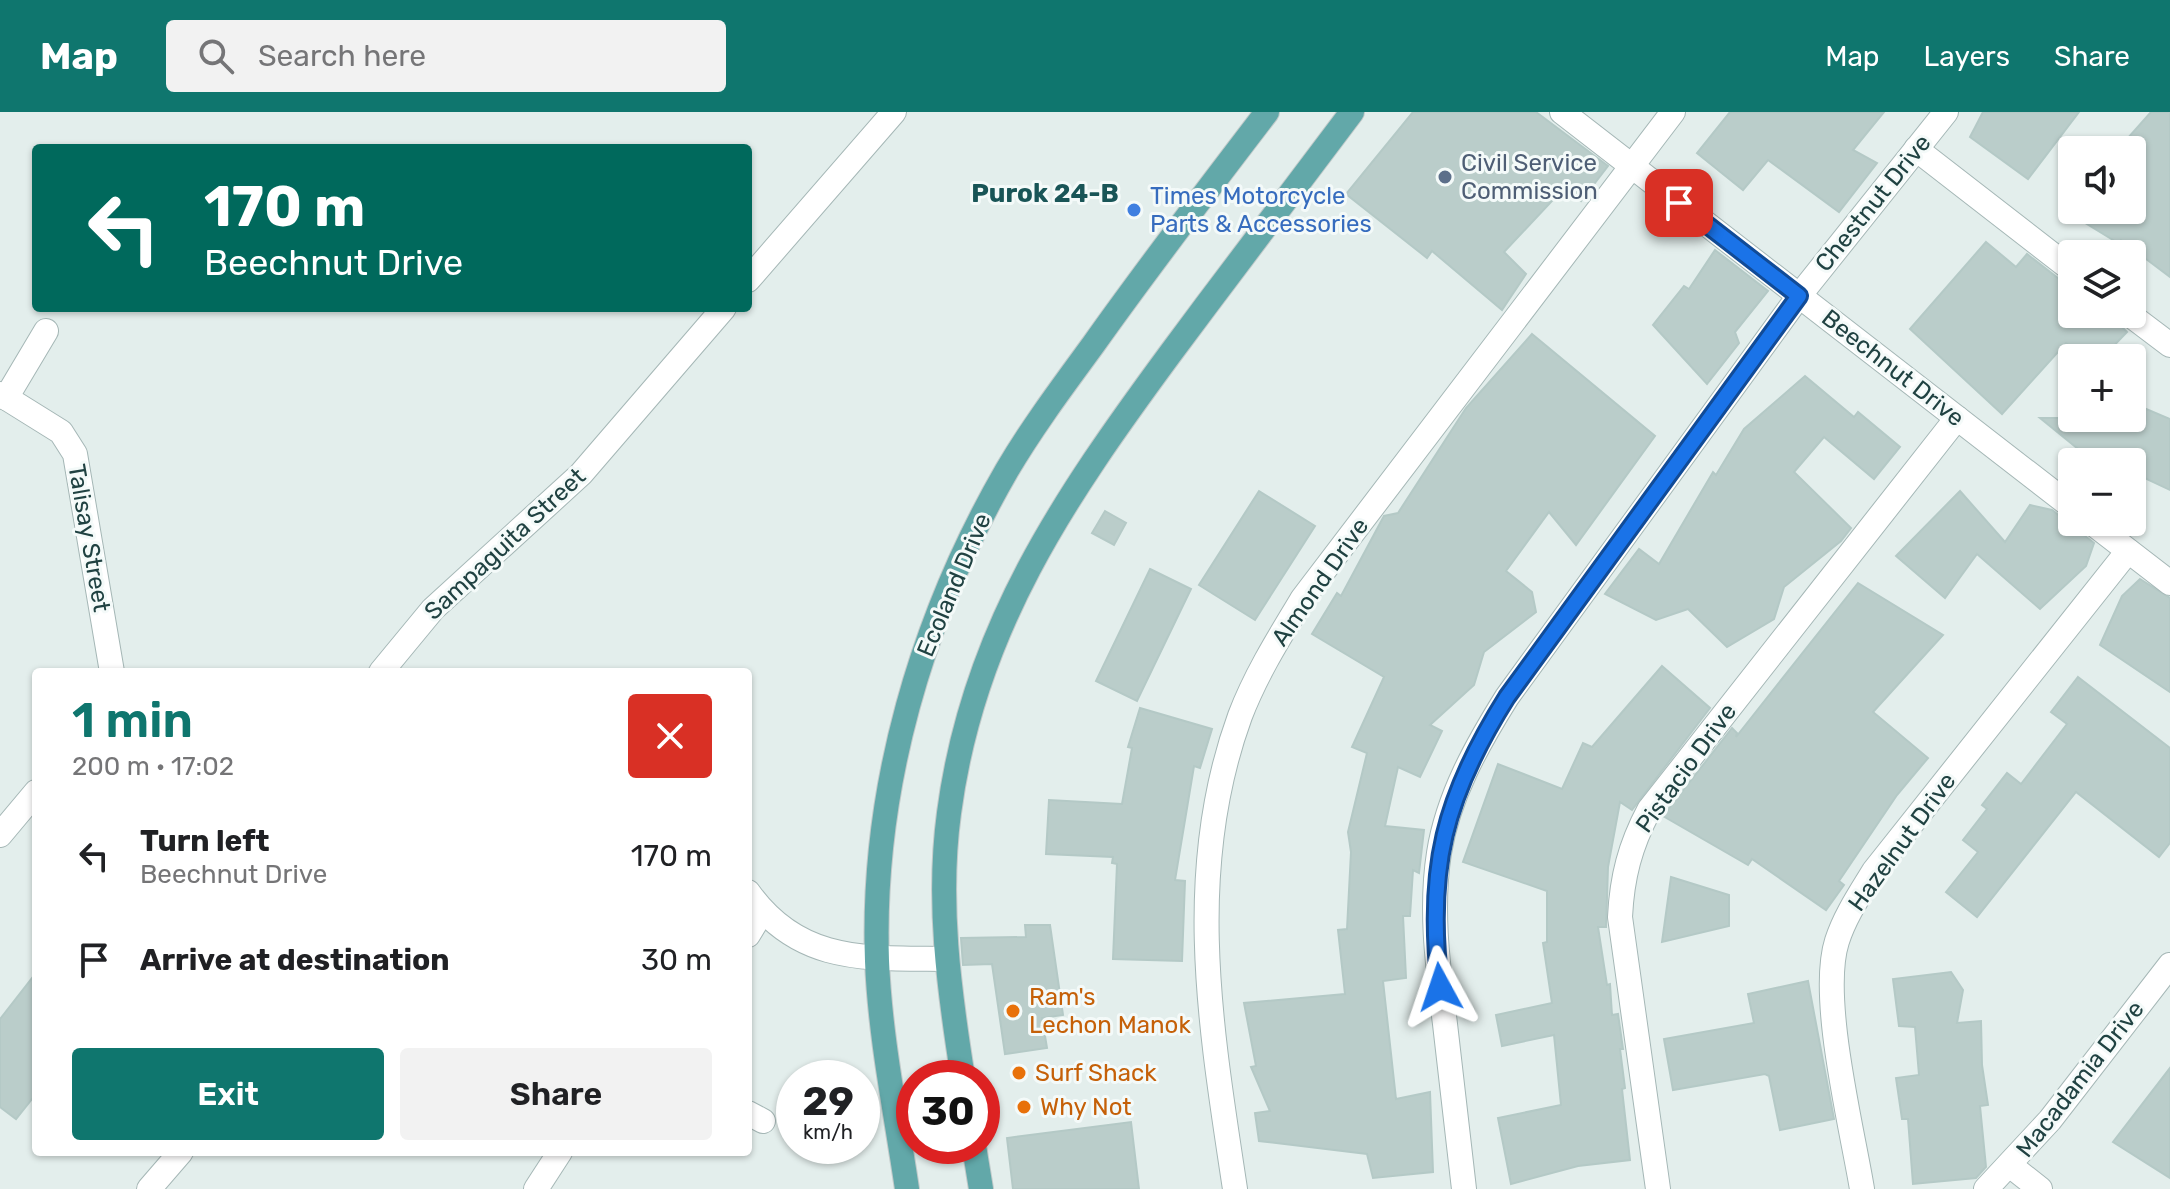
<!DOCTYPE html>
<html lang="en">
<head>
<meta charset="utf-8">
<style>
	:root { --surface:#fff; --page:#f2f2f2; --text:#202124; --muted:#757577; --accent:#0f766e }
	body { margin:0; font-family:Rubik,sans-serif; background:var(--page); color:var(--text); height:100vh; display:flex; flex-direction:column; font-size:30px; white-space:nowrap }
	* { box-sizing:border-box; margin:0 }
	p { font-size:26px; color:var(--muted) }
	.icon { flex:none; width:44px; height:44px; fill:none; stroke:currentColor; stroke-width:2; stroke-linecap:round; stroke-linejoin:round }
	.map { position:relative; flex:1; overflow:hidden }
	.details { position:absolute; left:32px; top:556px; width:720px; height:488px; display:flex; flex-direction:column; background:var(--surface); border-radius:8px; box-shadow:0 2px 6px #0004 }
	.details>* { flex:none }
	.guide { position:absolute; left:32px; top:32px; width:720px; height:168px; border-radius:8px; box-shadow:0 2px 6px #0004; background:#00695c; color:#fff; overflow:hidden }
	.fabs { position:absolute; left:2058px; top:24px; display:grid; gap:16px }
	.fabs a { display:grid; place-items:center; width:88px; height:88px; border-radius:8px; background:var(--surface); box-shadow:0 2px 6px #0004; font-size:40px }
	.speed { position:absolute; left:776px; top:948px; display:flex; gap:16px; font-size:40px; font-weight:700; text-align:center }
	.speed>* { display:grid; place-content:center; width:104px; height:104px; border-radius:50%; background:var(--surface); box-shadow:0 2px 6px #0004; line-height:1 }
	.speed small { font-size:20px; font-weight:400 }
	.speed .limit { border:12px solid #d22; background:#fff; color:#111 }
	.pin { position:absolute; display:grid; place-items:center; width:68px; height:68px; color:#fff; margin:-34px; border-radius:16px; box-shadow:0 4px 12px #0006 }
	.me { position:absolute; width:88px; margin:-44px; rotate:355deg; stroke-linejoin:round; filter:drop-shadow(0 0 6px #0008) }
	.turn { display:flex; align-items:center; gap:28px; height:168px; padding:0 40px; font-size:36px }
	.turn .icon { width:104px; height:104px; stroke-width:2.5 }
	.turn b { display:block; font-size:56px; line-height:68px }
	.round { display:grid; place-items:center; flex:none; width:84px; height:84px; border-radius:8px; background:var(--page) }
	.summary { display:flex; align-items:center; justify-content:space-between; height:136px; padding:0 40px }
	h1 { font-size:48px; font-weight:600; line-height:60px; color:var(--accent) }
	.cta { display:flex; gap:16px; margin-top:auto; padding:16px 40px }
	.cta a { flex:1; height:92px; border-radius:8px; background:var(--accent); color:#fff; font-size:32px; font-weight:600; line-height:92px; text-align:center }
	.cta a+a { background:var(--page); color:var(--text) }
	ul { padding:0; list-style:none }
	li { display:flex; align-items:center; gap:24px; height:104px; padding:0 40px }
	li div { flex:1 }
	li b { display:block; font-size:30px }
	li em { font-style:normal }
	header { display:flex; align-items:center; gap:48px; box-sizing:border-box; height:112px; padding:0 40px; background:var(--accent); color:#fff }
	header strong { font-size:38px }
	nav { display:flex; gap:44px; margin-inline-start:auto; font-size:28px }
	.search { width:560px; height:72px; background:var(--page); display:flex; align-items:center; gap:20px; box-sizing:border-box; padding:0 28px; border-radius:8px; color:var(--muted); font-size:30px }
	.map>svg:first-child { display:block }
</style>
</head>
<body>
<header>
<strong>Map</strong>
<div class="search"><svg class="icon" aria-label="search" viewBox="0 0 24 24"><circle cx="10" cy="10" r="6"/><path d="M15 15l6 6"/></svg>Search here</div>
<nav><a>Map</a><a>Layers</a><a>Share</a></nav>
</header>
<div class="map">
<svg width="2170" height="1077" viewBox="0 0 2170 1077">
	<rect width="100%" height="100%" fill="#e3eeec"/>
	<g fill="#bacdca" stroke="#b4c9c6" stroke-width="2">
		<polygon points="1413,0 1536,0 1608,54 1581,89 1564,76 1504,140 1526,162 1502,198 1432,139 1427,146 1346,82"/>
		<polygon points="1730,0 1884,0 1853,38 1877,51 1839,100 1768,48 1743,78 1697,41"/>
		<polygon points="1983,0 2079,0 2028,67 1970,25"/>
		<polygon points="2151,0 2170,0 2170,165 2121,128 2118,131 2064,98 2132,98 2132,38 2119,36"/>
		<polygon points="1986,130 2016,155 2027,142 2063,170 2072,173 2072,202 2109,202 2127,220 2102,246 2085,246 2066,231 2002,302 1910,217"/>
		<polygon points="1715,138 1768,179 1735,220 1739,231 1707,272 1653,213 1684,174 1689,177"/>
		<polygon points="1532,222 1655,324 1576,433 1549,400 1506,459 1532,480 1536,500 1484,540 1474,573 1430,613 1442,619 1420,665 1398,655 1385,714 1424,718 1419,761 1413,758 1410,804 1403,804 1406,866 1383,869 1396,987 1430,980 1433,1060 1373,1066 1367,1042 1259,1029 1255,1001 1270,999 1251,955 1256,954 1244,891 1345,882 1338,818 1347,817 1351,740 1348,720 1367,641 1352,635 1384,565 1312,522 1337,481 1341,484 1384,404 1398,401 1466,296"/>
		<polygon points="1805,264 1854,305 1858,300 1900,335 1874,367 1824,325 1794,360 1851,416 1841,429 1784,475 1774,507 1727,535 1688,497 1656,508 1605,482 1639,437 1659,452 1713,360 1716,363 1744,317"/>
		<polygon points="2132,291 2170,307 2170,378 2132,360 2132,350 2115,350 2100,340 2093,349 2040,306 2132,306"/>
		<polygon points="1259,379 1315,414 1255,508 1199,473"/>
		<polygon points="1960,379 2005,430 2030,393 2052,398 2094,431 2086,454 2040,497 1977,442 1945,486 1896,444"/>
		<polygon points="1105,399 1126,411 1114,433 1092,421"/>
		<polygon points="1150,457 1191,477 1137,589 1096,569"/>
		<polygon points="2140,467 2170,486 2170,580 2100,533 2122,484"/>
		<polygon points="1858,471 1943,523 1873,600 1928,646 1897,683 1839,769 1844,773 1826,798 1752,747 1748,753 1663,704 1732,616 1737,621 1736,625"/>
		<polygon points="1662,554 1710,596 1632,698 1620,690 1608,755 1606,815 1598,815 1607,873 1610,872 1612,903 1618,902 1623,937 1620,937 1625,976 1622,977 1630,1048 1578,1054 1511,1072 1498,1006 1561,993 1554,923 1502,934 1496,903 1552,891 1543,831 1547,830 1547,779 1463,750 1498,652 1562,677 1583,631 1592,635"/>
		<polygon points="2078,565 2170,636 2170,731 2159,745 2076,680 1977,805 1946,780 1978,740 1963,728 1987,697 1982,693 2007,661 2021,672 2067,612 2051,600"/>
		<polygon points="1140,596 1212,617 1200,656 1194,654 1175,768 1185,769 1182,849 1113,847 1117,752 1112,751 1113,745 1046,742 1049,688 1122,692 1132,636 1128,635"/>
		<polygon points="1671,765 1729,783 1729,814 1662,830"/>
		<polygon points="1025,813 1050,813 1063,903 1042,906 1047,936 1005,942 992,852 963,853 961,826 1026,825"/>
		<polygon points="1951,860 1963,878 1957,911 1981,909 1982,953 1988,993 1980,994 1986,1055 1976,1066 1913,1072 1908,1007 1902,1007 1896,966 1919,963 1915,915 1899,914 1893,867"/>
		<polygon points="36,861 36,982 16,1007 0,995 0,907"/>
		<polygon points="1808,869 1834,1007 1780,1018 1769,964 1765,962 1673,978 1664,927 1754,911 1748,882"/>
		<polygon points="2170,956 2170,1066 2113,1030"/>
		<polygon points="1131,1010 1139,1077 1013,1077 1007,1026"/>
	</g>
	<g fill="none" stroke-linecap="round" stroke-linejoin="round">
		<g stroke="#a5b7b6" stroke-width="26">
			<g id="minor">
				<polyline points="1562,0 2072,395"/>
				<polyline points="1916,37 2072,158"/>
				<polyline points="748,168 894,0"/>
				<polyline points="2129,202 2170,233"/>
				<polyline points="0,282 61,320 75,342 112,560"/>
				<polyline points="6,286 46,219"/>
				<polyline points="2091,410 2170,471"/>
				<polyline points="381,560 433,497 581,362 724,196"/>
				<polyline points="0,723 36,680"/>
				<path d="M 748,780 C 799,852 866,846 946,847"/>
				<polyline points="748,823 762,800"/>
				<polyline points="748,1001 763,1009"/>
				<polyline points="2011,1054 2040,1077"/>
				<polyline points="149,1077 181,1040"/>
				<polyline points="536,1077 560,1040"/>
				<path d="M 1235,1077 C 1211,918 1183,760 1240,604 C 1256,562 1280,524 1303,486 L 1673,0"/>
				<path d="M 1464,1077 C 1458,1022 1451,967 1445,912 C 1438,855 1430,798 1439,741 C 1448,684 1477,633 1507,585 L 1799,184 L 1946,0"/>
				<path d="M 1658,1077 L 1620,805 C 1622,765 1630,734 1649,698 L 1957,306"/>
				<path d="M 1862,1077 C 1852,1016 1819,885 1837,829 C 1845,804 1860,782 1874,759 L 2128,439"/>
				<polyline points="1986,1077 2050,1008 2170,853"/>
			</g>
		</g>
		<g stroke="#c1caca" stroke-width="26">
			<g id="major">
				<path d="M 963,966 C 949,878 937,789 949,701 C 973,518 1064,386 1170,242 C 1230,161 1291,81 1352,0"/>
				<polyline points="974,1034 981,1077"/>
				<path d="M 907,1077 C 896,1002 880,925 877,849 C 871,677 922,505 1007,358 C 1033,314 1063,274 1093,233 C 1149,154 1208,77 1267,0"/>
			</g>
		</g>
		<use href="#minor" stroke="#fff" stroke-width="24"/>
		<use href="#major" stroke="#62a8a9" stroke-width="24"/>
	</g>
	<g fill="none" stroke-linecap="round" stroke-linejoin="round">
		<g stroke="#114b97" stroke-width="20">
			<path id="route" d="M 1440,875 C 1426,757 1444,685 1507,585 L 1799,184 L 1679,91"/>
		</g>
		<use href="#route" stroke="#1a73e8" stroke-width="14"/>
	</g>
	<circle fill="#5c6f8a" stroke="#f4faf9" stroke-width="3" cx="1445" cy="65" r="8"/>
	<circle fill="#3f7fe0" stroke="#f4faf9" stroke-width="3" cx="1134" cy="98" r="8"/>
	<g fill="#e8710a" stroke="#f4faf9" stroke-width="3">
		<circle cx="1013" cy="899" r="8"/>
		<circle cx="1019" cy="961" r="8"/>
		<circle cx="1024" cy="995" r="8"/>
	</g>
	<g text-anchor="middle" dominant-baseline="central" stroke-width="6" stroke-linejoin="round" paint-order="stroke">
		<g font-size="24" fill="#4e5e75" stroke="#f4faf9" text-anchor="start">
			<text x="1461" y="51">Civil Service<tspan x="1461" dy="28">Commission</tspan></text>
		</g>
		<g font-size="24" fill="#366cbe" stroke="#f4faf9" text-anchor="start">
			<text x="1150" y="84">Times Motorcycle<tspan x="1150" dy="28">Parts &amp; Accessories</tspan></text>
		</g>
		<g font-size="24" fill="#204242" stroke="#f4faf9">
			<text transform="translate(1873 91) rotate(-51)">Chestnut Drive</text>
			<text transform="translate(1893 256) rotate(38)">Beechnut Drive</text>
			<text transform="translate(89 426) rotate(80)">Talisay Street</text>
			<text transform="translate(505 432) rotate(-43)">Sampaguita Street</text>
			<text transform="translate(1320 470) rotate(-55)">Almond Drive</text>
			<text transform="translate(954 473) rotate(-67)">Ecoland Drive</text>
			<text transform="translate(1686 656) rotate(-54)">Pistacio Drive</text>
			<text transform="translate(1902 730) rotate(-54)">Hazelnut Drive</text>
			<text transform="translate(2080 967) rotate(-52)">Macadamia Drive</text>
		</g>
		<g font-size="24" fill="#c56008" stroke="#f4faf9" text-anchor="start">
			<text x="1029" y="885">Ram's<tspan x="1029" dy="28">Lechon Manok</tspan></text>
			<text x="1035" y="961">Surf Shack</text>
			<text x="1040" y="995">Why Not</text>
		</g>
		<g font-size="26" font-weight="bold" fill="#195557" stroke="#f4faf9">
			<text x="1045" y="81">Purok 24-B</text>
		</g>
	</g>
</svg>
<div class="fabs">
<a><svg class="icon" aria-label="sound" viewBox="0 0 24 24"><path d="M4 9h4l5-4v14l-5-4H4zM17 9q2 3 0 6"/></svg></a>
<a><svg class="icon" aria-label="layers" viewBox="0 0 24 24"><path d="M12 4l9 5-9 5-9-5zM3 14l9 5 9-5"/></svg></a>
<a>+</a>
<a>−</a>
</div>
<div class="speed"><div>29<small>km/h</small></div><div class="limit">30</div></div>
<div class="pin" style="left:1679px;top:91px;background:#d93025"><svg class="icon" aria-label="arrive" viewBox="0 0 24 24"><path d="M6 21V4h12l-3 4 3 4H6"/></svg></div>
<svg class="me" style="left:1440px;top:875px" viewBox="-20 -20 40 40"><path d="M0-17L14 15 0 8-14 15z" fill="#1a73e8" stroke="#fff" stroke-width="4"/></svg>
<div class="guide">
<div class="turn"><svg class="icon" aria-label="left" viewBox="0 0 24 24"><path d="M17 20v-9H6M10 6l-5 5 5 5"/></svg><div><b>170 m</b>Beechnut Drive</div></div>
</div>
<section class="details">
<div class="summary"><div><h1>1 min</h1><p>200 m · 17:02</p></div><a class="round" style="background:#d93025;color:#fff"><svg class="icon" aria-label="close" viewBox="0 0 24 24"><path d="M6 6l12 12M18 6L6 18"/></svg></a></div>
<ul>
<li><svg class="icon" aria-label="left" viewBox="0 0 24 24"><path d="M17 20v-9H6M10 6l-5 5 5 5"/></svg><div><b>Turn left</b><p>Beechnut Drive</p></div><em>170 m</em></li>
<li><svg class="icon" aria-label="arrive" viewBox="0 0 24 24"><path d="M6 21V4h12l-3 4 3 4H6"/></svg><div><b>Arrive at destination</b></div><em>30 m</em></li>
</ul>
<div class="cta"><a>Exit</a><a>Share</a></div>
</section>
</div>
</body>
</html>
